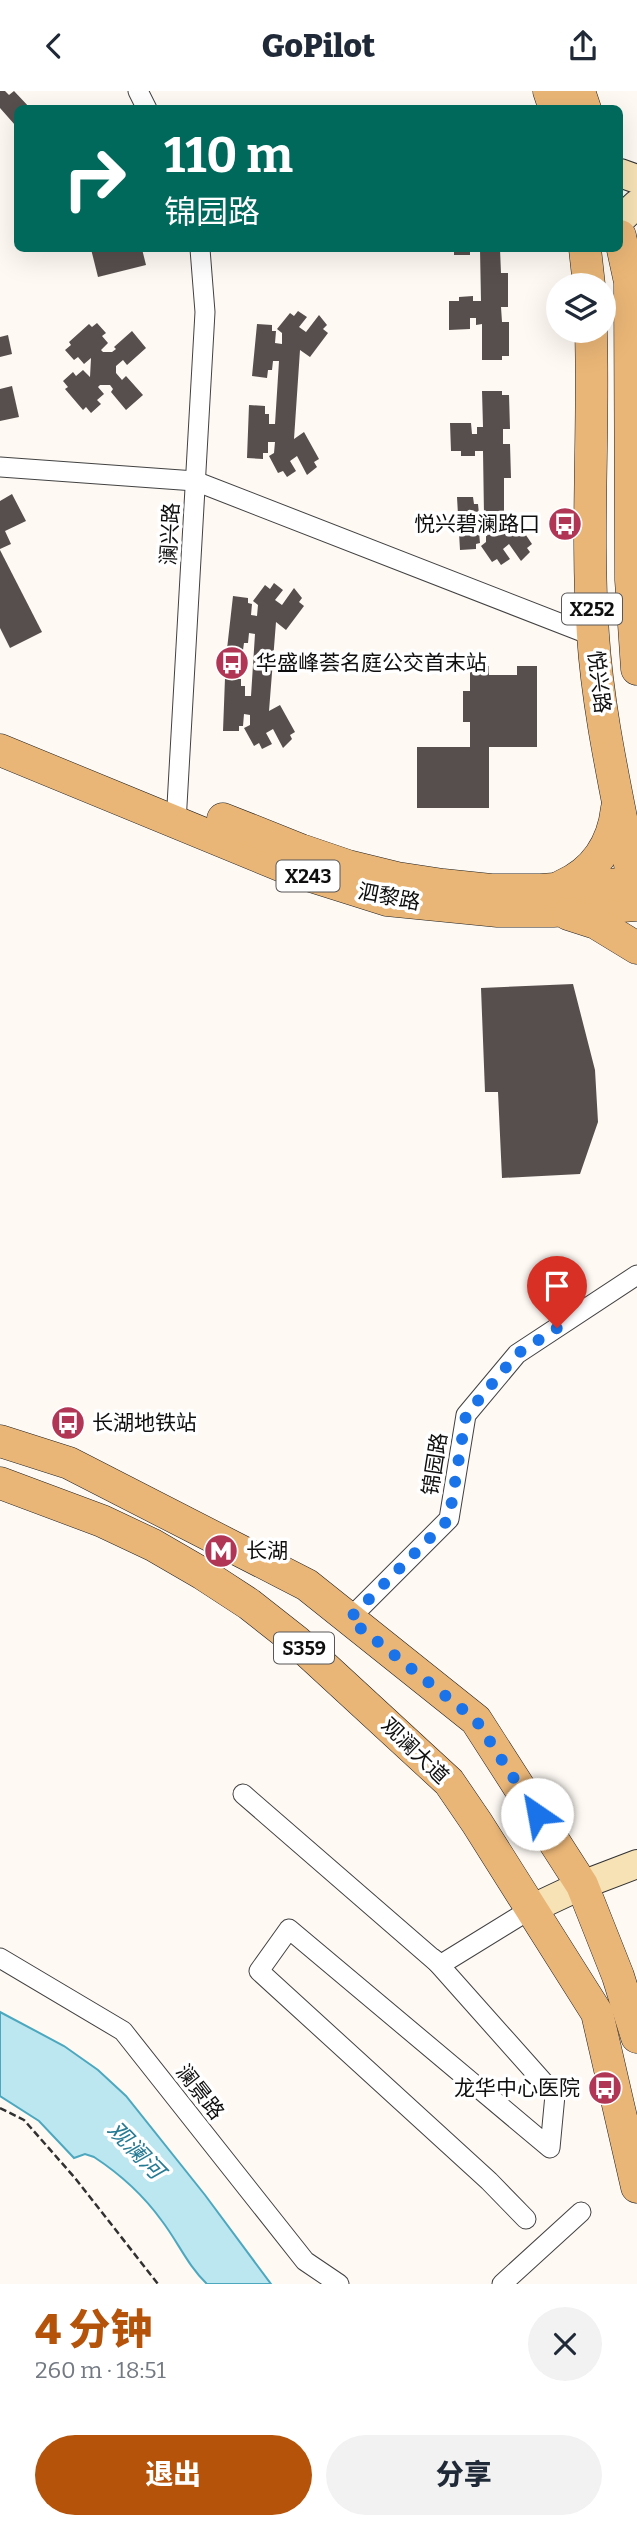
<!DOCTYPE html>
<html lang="zh">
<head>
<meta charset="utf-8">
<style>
	:root { --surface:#fff; --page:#f2f2f3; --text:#1f2937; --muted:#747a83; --accent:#b45309 }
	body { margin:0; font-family:Bitter,"Noto Sans SC",serif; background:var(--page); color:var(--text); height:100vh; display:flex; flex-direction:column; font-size:26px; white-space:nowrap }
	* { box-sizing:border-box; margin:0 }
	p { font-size:23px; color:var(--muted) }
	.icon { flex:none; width:38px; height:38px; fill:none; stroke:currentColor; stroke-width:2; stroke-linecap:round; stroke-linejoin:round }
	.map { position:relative; height:2193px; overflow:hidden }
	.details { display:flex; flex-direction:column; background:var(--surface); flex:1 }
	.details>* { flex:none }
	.hud { position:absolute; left:14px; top:14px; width:609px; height:147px; border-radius:10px; box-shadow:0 7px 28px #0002; background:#00695c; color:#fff; overflow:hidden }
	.tools { position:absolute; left:546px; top:182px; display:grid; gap:14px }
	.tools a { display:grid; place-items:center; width:70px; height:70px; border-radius:50%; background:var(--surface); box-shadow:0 7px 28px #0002; font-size:35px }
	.pin { position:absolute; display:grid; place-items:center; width:60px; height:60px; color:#fff; margin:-72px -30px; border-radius:50% 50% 50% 0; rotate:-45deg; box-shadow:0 0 7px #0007 }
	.pin .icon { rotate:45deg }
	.me { position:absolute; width:77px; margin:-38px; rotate:327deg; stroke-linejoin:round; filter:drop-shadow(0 0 5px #0008) }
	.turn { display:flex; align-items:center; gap:24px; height:147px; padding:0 35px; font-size:32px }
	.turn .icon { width:91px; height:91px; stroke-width:2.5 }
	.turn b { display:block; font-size:49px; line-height:60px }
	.round { display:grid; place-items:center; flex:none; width:74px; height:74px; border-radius:37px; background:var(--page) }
	.headline { display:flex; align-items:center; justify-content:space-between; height:119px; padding:0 35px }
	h1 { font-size:42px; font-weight:800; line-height:52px; color:var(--accent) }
	.cta { display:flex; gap:14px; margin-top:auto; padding:14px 35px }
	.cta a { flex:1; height:80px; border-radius:42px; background:var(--accent); color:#fff; font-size:28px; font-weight:800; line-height:80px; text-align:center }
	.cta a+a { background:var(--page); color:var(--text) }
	header { display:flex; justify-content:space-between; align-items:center; height:91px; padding:0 35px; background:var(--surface); font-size:32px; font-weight:800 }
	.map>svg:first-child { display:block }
</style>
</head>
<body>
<header><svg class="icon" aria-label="back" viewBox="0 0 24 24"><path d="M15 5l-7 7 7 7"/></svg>GoPilot<svg class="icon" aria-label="share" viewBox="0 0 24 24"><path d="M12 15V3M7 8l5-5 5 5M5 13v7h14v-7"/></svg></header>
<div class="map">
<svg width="637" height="2193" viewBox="0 0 637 2193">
	<rect width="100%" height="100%" fill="#fef9f3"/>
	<path fill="#bde7f0" stroke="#4ca8bf" stroke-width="2" d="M 0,1921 L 64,1955 L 98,1979 L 126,2005 L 205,2104 L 271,2193 L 207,2193 C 188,2175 178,2151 162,2130 C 144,2105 120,2083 94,2066 L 85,2063 L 74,2067 L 39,2030 L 0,2005 Z"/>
	<g fill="#574f4d">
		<polygon points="0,0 5,0 9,4 14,0 31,18 18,18 18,32 15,34 0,17"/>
		<polygon points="91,158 142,158 146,174 98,186"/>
		<rect x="454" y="158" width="16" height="6"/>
		<polygon points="480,158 500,158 501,182 508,182 508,216 501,216 502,231 509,231 509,265 502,265 502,269 482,269 482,233 476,234 476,227 470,227 470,238 449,239 449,210 459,210 459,206 473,205 473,210 481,210"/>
		<polygon points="298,220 307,226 299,236 306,241 319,224 327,234 323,238 328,242 310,266 300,259 294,348 304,341 319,368 314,371 317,376 307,384 297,365 290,370 296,380 287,386 283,380 278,382 269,365 274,362 275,351 268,351 268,362 263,362 263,368 247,367 249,314 265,315 265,323 269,323 269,333 275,333 279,270 273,270 272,279 268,279 267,287 252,285 257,233 272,234 272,240 276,240 275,252 282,253 282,242 277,238 290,222 294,225"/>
		<polygon points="97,232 106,242 102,245 108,252 101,259 103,261 112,261 116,258 114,256 132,240 146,257 127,274 123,269 116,275 116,282 122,289 126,285 143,304 126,319 111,301 113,298 110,294 100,294 98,296 104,303 97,309 101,313 91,322 86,316 83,319 65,298 68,296 63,290 73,281 76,285 83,279 90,286 91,267 84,273 78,266 74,269 65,259 71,254 69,251 89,233 92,236"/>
		<polygon points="8,244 12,263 0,266 0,246"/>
		<polygon points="12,295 19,326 0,330 0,298"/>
		<polygon points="482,300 502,300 502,304 509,304 510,338 503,338 503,353 510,353 511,387 504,387 504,435 515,428 532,453 527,457 530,461 521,470 509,453 503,458 510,468 501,474 497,468 492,471 481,455 486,451 486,440 479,441 480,452 476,453 476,458 460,459 457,406 473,406 474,413 478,413 479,423 484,423 483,360 475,360 475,365 461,365 461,360 451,360 450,332 471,332 472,343 477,343 477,336 483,336"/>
		<polygon points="12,403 26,430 5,440 11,453 0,458 0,410"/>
		<polygon points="0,459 42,541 10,557 0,537"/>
		<polygon points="274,492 283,499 275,509 282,514 294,497 302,507 299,511 304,515 286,539 276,531 269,620 280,614 295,641 290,644 292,648 283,657 273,638 266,642 272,653 262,658 259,652 254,655 244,637 250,634 250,624 244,623 243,635 239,635 239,640 223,640 225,587 241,588 241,595 245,595 245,605 251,605 255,543 249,542 248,552 244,552 243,559 227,558 233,505 248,507 248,512 252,513 251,524 257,525 258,514 253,510 265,494 270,498"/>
		<polygon points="470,575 489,575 489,584 517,584 517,575 537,575 537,656 489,656 489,717 417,717 417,656 470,656 470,631 463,631 463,600 470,600"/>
		<polygon points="573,893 595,979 598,1031 580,1083 502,1087 498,1001 485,1001 481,897"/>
	</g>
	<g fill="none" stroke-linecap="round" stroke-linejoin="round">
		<g stroke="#424242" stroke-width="21">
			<g id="street">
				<polyline points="138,0 147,18"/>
				<polyline points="0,376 195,390 593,545"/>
				<polyline points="176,732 205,221 200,158"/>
				<polyline points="349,1528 449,1428 466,1324 517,1263 637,1184"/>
				<polyline points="243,1703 440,1874 531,1818"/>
				<polyline points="0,1867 123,1940 305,2170 339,2193"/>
				<polyline points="434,1868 555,2004 550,2057 289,1838 259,1880 489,2090 526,2128"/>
				<polyline points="502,2193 581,2121"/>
			</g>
		</g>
		<g stroke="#313131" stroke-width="30">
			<g id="secondary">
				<polyline points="620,82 637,88"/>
				<polyline points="620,129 637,113"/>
				<polyline points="531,1818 582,1794 637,1773"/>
			</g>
		</g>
		<g stroke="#202020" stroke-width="33">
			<g id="primary">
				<polyline points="549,0 555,18"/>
				<polyline points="579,0 585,18"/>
				<polyline points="620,145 630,191 631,489 637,578"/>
				<polyline points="585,158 589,194"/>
				<path d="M 591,240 C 594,341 586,443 593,544 C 599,634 622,723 637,812"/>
				<polyline points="0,659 292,779 387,809 498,820 553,820 637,814"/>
				<polyline points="223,728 301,759 348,775 397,787 443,794 491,799 541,799 637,792"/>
				<path d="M 562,795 C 596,780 613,753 617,717"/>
				<polyline points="568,823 596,832 637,857"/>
				<polyline points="0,1350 69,1372 307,1494 476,1629 582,1794 618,1885 637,1946"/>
				<polyline points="0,1392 102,1430 153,1454 203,1483 249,1513 296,1550 449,1691 477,1732 597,1922 637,2096"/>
			</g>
		</g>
		<polyline stroke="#313131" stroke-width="2.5" stroke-dasharray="7 3.5" stroke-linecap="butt" points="0,2017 24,2029 75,2087 158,2193"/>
		<use href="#street" stroke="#fff" stroke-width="19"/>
		<use href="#secondary" stroke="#f6e2b5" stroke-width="28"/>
		<use href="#primary" stroke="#eab677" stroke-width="32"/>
	</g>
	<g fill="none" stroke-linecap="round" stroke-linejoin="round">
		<polyline stroke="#1a73e8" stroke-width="12" stroke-dasharray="0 21.6" points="537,1723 476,1629 349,1528 449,1428 466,1324 517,1263 557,1237"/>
	</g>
	<defs>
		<g id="bus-disc" transform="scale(1.75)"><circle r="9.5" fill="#b13655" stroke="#fff"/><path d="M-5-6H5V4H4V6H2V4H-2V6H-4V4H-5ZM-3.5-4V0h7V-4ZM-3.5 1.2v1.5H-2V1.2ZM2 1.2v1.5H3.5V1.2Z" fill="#fff"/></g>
		<g id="metro-disc" transform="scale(1.75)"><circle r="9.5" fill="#b13655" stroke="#fff"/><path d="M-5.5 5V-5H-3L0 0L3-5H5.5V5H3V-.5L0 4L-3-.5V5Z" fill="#fff"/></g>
	</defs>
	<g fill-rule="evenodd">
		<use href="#bus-disc" x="565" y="433"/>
		<use href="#bus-disc" x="232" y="572"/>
		<use href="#bus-disc" x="68" y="1332"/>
		<use href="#metro-disc" x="221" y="1460"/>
		<use href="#bus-disc" x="605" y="1997"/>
	</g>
	<g text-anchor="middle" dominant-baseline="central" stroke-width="7" stroke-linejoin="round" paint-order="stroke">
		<g fill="#fff" stroke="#575757" stroke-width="2">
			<rect x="562" y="502.5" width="60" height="31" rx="5"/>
			<rect x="276.5" y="769.5" width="63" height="31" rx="5"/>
			<rect x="274" y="1541.5" width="60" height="31" rx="5"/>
		</g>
		<g font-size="19" font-weight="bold" fill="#0f0f0f">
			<text x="592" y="518">X252</text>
			<text x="308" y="785">X243</text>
			<text x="304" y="1557">S359</text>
		</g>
		<g font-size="21" fill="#0f0f0f" stroke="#fff" text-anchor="start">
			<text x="540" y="433" text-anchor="end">悦兴碧澜路口</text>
			<text x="256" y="572">华盛峰荟名庭公交首末站</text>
			<text x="92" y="1332">长湖地铁站</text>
			<text x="246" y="1460">长湖</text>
			<text x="580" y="1997" text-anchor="end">龙华中心医院</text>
		</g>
		<g font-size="21" fill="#0f0f0f" stroke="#fff">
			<text transform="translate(170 443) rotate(-87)">澜兴路</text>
			<text transform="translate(599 591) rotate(83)">悦兴路</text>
			<text transform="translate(389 806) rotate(11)">泗黎路</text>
			<text transform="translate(435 1373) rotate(-81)">锦园路</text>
			<text transform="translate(415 1660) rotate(44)">观澜大道</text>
			<text transform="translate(200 2001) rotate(52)">澜景路</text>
		</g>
		<g font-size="23" font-style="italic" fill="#257a94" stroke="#fff">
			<text transform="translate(136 2059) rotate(46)">观澜河</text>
		</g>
	</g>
</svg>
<div class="tools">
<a><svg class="icon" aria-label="layers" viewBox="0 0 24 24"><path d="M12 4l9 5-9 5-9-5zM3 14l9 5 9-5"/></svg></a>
</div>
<div class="pin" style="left:557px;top:1237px;background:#d93025"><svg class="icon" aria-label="arrive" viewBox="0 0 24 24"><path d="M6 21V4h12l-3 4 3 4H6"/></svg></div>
<svg class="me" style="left:537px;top:1723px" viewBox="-20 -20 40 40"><circle r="19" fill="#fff"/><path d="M0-13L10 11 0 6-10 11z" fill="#1a73e8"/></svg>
<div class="hud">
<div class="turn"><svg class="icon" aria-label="right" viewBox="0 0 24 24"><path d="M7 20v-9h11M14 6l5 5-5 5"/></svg><div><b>110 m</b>锦园路</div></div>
</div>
</div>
<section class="details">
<div class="headline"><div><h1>4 分钟</h1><p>260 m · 18:51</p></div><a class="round"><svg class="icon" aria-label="close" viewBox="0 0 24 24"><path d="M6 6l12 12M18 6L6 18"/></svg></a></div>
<div class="cta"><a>退出</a><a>分享</a></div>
</section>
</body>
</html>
